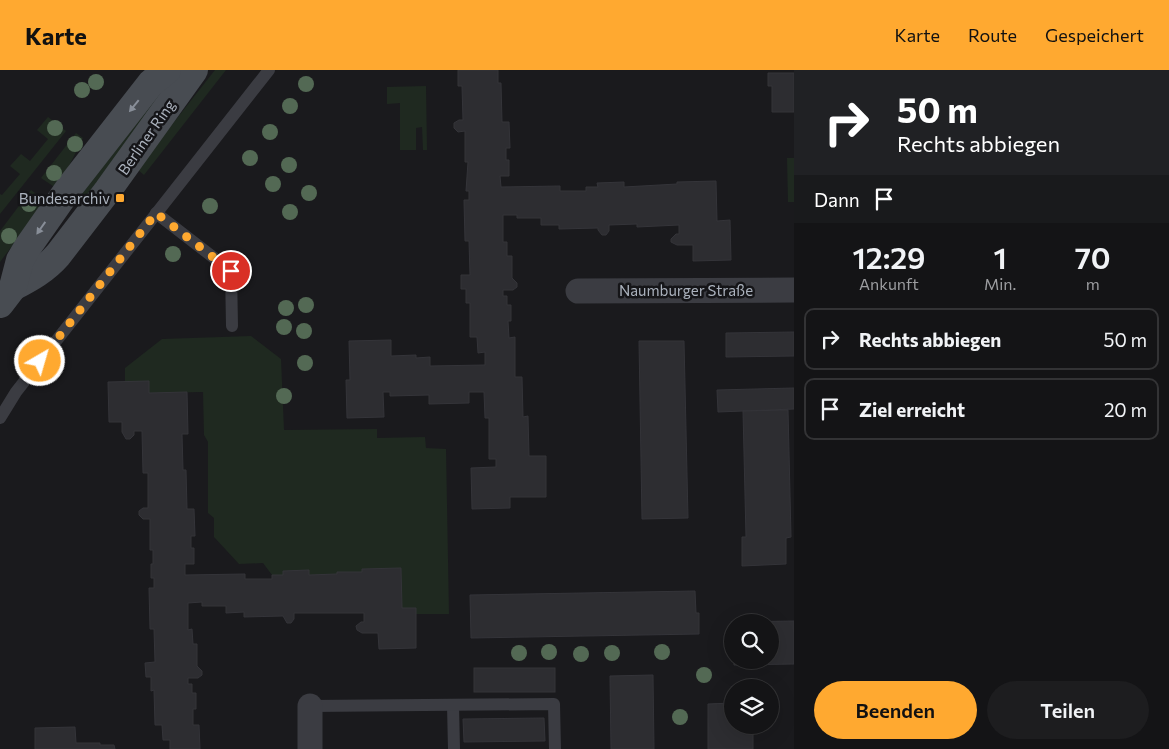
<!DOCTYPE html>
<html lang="de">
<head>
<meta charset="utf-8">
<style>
	:root { --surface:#141416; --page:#1d1d1f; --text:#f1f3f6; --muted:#9d9ea1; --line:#333335; --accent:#ffa930 }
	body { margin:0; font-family:Commissioner,sans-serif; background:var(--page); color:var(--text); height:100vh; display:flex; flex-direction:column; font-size:19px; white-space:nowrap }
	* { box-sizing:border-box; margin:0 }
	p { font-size:16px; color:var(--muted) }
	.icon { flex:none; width:28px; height:28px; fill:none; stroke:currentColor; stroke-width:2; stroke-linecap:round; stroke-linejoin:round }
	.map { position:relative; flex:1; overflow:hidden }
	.panel { display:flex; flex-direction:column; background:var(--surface); width:375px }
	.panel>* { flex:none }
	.guide { background:#202124; color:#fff; overflow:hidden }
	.tools { position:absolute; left:724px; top:544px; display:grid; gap:10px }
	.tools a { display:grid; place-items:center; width:55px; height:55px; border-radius:50%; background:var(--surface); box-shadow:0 5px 20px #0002,0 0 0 1px var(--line); font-size:25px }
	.pin { position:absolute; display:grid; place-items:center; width:42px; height:42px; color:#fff; margin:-21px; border:2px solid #fff; border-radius:50%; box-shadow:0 1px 5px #0007 }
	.me { position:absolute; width:55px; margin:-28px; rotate:38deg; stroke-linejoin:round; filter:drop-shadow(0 0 4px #0008) }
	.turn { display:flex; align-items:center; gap:18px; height:105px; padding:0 20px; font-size:22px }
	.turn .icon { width:65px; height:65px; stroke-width:2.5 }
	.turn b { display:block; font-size:35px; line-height:42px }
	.then { display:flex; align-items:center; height:48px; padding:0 20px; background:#0003; gap:10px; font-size:19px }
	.eta { display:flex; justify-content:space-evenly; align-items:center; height:85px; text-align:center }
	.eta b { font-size:30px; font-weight:600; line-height:35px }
	.button { display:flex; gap:10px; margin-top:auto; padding:10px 20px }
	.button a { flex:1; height:58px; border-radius:30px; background:var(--accent); color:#111; font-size:20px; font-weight:600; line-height:58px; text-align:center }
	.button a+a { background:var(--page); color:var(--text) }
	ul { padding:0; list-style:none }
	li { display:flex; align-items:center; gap:15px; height:62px; margin:0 10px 8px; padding:0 10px; border:2px solid var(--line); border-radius:10px }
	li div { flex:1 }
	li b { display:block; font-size:19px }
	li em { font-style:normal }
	header { display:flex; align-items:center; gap:30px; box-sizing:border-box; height:70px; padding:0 25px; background:var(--accent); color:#111 }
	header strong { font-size:24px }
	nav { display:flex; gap:28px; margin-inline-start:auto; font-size:18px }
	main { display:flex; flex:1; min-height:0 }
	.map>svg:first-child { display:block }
</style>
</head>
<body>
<header>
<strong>Karte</strong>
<nav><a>Karte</a><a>Route</a><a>Gespeichert</a></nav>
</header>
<main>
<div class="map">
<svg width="794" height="679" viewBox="0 0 794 679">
	<rect width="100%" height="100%" fill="#1a1a1d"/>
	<g fill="#1f2920">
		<polygon points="215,0 226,0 144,105 137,99"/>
		<polygon points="171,7 175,12 79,135 72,130"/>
		<polygon points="426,16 427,80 423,80 422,57 416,58 416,80 400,80 400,33 387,34 387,17"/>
		<polygon points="48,47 66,61 0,144 0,124 2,125 20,104 10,96 21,84 30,91 48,69 37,60"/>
		<polygon points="76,63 83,68 61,112 56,118 41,108"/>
		<polygon points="787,88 794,88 794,132 788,132"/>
		<polygon points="31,120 46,131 0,192 0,161"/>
		<polygon points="251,266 281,289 284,360 377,359 377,368 425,367 426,378 446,379 449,544 416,544 415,538 402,538 401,498 363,499 362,502 338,502 337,504 309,505 309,500 283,501 283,505 272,505 263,493 239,494 214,467 214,448 208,443 208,372 204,365 203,322 149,323 125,312 125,298 162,269"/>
	</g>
	<g fill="#2d2d31" stroke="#343439">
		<polygon points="458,0 498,0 498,13 501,13 502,52 509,52 510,78 506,78 506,90 509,90 509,106 500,106 501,117 560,116 560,121 586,121 586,117 598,117 597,113 624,112 624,117 677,114 677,112 716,111 717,151 730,150 731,190 693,191 693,175 677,175 671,172 671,169 676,164 679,164 679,155 637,157 637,154 609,155 609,161 606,165 602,165 598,160 598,158 559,159 559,155 541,155 541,148 517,148 517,145 503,145 503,172 507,172 507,186 512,186 512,208 517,213 517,217 513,220 503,220 503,226 507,226 507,235 511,235 511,251 508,251 509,268 515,267 515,307 522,307 523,347 528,346 529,386 546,386 546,427 510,427 510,438 472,439 471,398 496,397 496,389 489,389 489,348 485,348 484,322 469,322 469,333 429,334 429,325 390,326 390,322 383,322 384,347 347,348 346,310 350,310 349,271 391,270 391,286 416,285 416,288 430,287 430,296 485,295 485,282 478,283 477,267 470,267 470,233 466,233 466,219 461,219 461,205 470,205 469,171 465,171 464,130 469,130 469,121 466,121 468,92 465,92 465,61 458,62 454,58 454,53 459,50 463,50 462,16 458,16"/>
		<polygon points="768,3 794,3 794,42 772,42 772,16 768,16"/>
		<polygon points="794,262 794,286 726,287 726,263"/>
		<polygon points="639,271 684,271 688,448 642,449"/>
		<polygon points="149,311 149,323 187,322 188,364 182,364 183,400 186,400 187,439 194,439 195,466 191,466 191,478 194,478 194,494 185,494 185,505 245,504 245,509 272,509 272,505 283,505 283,501 309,500 309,505 337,504 337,502 362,502 362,499 401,498 402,538 416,538 416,578 379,579 378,563 362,563 357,560 356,556 361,552 364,552 364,543 294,543 294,549 291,553 287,553 283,546 244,547 244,542 226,543 226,536 202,536 202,532 188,533 188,560 192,559 193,574 197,574 197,596 202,601 202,605 198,608 188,608 188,614 192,614 192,623 196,623 196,639 193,639 193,655 199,655 200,679 170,679 170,670 163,670 162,655 155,655 154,620 151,621 151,607 146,607 145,593 155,592 154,559 150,559 149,518 154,518 154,508 151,508 151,494 153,494 153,480 150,480 150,449 143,449 139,445 139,441 143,438 148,438 148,403 143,403 142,361 134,361 134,365 130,369 126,369 122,362 122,352 109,352 108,312"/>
		<polygon points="794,318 794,339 718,342 717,320"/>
		<polygon points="788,340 791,467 786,468 786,494 742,496 742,467 746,467 743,341"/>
		<polygon points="695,521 696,543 699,543 699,564 471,568 470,525"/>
		<polygon points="794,551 794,594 734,595 734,590 770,590 770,552 733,552"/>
		<rect x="474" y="598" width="81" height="24"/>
		<polygon points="653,605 654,679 611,679 610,606"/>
		<polygon points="732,633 732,655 753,655 753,679 708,679 708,634"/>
		<polygon points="544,648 545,671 464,672 463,649"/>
		<polygon points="75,657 76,673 100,673 100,675 114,675 115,679 35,679 35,658"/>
	</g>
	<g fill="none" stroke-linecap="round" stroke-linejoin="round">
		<g stroke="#3b3c42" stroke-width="12">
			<polyline points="156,143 231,201 232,256"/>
			<polyline points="0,348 16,322 269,0"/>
			<polyline points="453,635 454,679"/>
			<polyline points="310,636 554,634 555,679"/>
		</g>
		<g stroke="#3b3c42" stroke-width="25">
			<polyline points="578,221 794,220"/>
			<polyline points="310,636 310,679"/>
		</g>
		<g stroke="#484c52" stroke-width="28">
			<path d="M 13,217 C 30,208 45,200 58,185 L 108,120 L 194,0"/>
			<polyline points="0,234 13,217 20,190 27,178 69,118 151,13 167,0"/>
		</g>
	</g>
	<g fill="#536954">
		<circle cx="96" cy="12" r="8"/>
		<circle cx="306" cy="14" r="8"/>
		<circle cx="82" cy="20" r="8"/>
		<circle cx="290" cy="36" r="8"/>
		<circle cx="55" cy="58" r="8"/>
		<circle cx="270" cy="62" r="8"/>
		<circle cx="75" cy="74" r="8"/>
		<circle cx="250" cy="88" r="8"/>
		<circle cx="289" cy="95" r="8"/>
		<circle cx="54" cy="103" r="8"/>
		<circle cx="273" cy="114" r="8"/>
		<circle cx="309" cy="123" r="8"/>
		<circle cx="29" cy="134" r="8"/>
		<circle cx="210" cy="136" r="8"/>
		<circle cx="290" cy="142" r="8"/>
		<circle cx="9" cy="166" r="8"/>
		<circle cx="173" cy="184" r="8"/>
		<circle cx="306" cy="235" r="8"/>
		<circle cx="286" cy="238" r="8"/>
		<circle cx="284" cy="257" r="8"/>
		<circle cx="304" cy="261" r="8"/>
		<circle cx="305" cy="293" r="8"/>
		<circle cx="284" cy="326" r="8"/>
		<circle cx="549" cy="582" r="8"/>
		<circle cx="662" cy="582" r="8"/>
		<circle cx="519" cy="583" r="8"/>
		<circle cx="612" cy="583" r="8"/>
		<circle cx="581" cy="584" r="8"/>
		<circle cx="704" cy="605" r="8"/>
		<circle cx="680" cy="647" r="8"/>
	</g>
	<defs><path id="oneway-solid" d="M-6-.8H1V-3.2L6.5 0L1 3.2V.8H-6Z" transform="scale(1.25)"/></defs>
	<g fill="#888e98">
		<use href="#oneway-solid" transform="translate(134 36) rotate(129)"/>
		<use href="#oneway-solid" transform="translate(41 158) rotate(125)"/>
	</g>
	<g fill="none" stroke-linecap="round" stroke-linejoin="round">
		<polyline stroke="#ffa930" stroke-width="9" stroke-dasharray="0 16.2" points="40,291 156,143 231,201"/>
	</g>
	<rect fill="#ffa930" stroke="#151518" stroke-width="2" x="115" y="123" width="10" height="10" rx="2.5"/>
	<g text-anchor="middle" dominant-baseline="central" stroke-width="5" stroke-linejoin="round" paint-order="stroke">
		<g font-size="15" fill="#abb2bd" stroke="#151518">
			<text transform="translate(146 67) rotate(-55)">Berliner Ring</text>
			<text x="686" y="220">Naumburger Straße</text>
		</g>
		<g font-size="15" fill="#abb2bd" stroke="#151518" text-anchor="end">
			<text x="110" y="128">Bundesarchiv</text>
		</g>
	</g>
</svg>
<div class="tools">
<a><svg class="icon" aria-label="search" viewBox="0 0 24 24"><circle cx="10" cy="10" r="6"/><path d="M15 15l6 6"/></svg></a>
<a><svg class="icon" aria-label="layers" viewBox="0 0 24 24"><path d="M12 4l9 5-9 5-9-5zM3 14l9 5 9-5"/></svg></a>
</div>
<div class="pin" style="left:231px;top:201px;background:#d93025"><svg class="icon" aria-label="arrive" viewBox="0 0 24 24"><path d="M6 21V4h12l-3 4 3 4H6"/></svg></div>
<svg class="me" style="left:40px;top:291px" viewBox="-20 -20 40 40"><circle r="17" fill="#ffa930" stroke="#fff" stroke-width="3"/><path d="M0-11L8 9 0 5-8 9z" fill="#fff"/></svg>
</div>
<section class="panel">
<div class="guide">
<div class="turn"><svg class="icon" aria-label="right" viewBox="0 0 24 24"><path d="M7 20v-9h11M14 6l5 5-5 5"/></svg><div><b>50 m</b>Rechts abbiegen</div></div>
<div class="then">Dann<svg class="icon" aria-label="arrive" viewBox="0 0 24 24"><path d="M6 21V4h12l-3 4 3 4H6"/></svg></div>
</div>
<div class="eta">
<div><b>12:29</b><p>Ankunft</p></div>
<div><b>1</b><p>Min.</p></div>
<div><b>70</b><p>m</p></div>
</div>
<ul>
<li><svg class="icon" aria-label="right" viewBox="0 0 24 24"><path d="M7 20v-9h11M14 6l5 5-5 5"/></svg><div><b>Rechts abbiegen</b></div><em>50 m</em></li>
<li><svg class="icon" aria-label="arrive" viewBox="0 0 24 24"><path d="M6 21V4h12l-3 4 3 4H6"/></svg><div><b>Ziel erreicht</b></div><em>20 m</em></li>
</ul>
<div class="button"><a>Beenden</a><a>Teilen</a></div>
</section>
</main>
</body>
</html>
